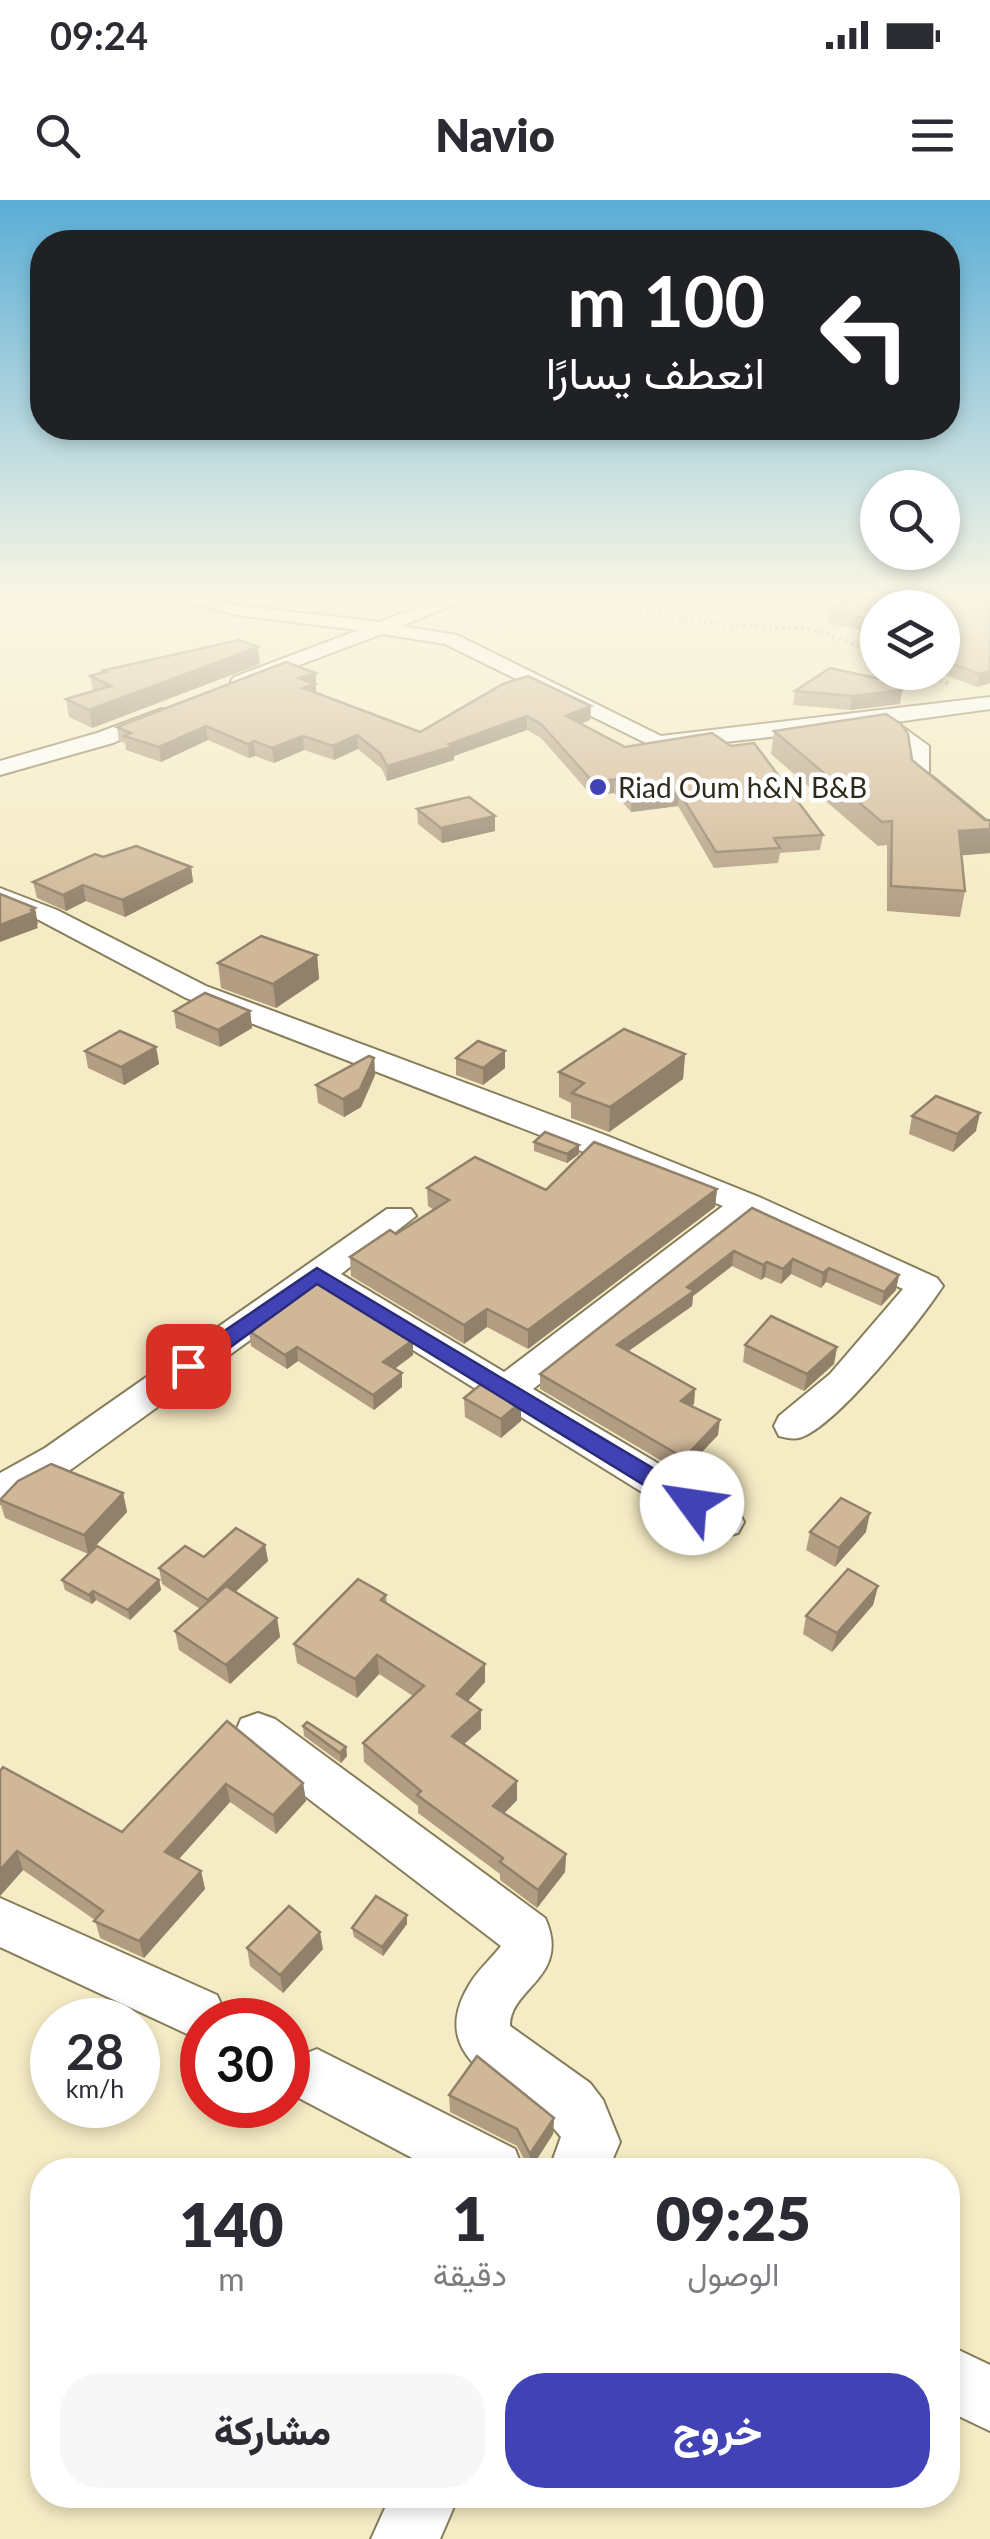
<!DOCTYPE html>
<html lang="ar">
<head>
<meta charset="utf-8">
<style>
	:root { --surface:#fff; --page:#f7f7f7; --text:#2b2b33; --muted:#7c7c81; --accent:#4042b6 }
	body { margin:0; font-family:Lato,Vazirmatn,sans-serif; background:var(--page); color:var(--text); direction:rtl; height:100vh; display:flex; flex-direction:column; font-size:38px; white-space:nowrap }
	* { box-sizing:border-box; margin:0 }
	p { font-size:32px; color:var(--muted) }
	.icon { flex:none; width:55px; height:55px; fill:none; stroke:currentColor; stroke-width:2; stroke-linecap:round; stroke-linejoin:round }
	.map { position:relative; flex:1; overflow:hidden; direction:ltr }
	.panel { position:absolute; left:30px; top:1958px; width:930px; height:350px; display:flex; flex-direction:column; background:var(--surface); border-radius:40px; box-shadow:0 5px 15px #0003; direction:rtl }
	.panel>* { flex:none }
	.guide { position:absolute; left:30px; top:30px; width:930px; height:210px; border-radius:40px; box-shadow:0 5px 15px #0003; direction:rtl; background:#202124; color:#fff; overflow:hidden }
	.fabs { position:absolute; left:860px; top:270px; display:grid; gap:20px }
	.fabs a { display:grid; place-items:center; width:100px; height:100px; border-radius:50%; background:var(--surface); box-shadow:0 5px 15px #0003; font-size:50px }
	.speed { position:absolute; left:30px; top:1798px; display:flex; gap:20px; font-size:50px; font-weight:700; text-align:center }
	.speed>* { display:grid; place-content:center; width:130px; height:130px; border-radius:50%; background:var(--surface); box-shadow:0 5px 15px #0003; line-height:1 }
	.speed small { font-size:25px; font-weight:400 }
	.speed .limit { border:15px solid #d22; background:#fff; color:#111 }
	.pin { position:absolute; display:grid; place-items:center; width:85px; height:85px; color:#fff; margin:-42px; border-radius:20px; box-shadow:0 5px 15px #0006 }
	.me { position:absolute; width:110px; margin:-55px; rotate:301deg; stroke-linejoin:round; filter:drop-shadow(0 0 8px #0008) }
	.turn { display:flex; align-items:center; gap:35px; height:210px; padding:0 30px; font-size:45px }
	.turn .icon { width:130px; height:130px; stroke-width:2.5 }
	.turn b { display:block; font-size:70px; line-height:85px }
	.eta { display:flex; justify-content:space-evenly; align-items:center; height:170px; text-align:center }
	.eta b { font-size:60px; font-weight:800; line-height:70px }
	.cta { display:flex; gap:20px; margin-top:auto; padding:20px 30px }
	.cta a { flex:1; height:115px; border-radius:40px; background:var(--accent); color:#fff; font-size:40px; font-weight:800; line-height:115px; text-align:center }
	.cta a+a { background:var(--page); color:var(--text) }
	.status { display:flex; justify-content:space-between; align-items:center; height:70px; padding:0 50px; background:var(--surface); direction:ltr }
	.status svg { height:28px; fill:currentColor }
	header { display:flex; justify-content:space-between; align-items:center; height:130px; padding:0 30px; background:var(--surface); font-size:45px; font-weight:800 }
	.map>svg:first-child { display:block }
</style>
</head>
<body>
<div class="status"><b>09:24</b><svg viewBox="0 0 49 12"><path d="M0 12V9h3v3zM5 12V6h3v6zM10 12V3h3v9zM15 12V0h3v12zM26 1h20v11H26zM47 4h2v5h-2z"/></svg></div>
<header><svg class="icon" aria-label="menu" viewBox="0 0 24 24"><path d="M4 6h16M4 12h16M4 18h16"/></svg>Navio<svg class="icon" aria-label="search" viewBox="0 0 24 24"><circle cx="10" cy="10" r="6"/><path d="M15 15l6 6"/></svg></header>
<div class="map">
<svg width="990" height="2339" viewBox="0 0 990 2339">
	<rect width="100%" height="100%" fill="#f5ebc4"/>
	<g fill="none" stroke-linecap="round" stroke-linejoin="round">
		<g stroke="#867d5a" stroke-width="4">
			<g id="street">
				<polygon points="155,393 186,393 236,405 379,422 456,393 481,393 402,426 457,435 661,536 990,497 990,509 896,522 929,546 929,574 990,624 990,643 982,641 910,581 907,548 873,526 658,549 445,444 382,434 241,487 231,481 234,477 358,430 236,415"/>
				<polygon points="162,509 169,511 172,515 169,519 113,543 0,575 0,561 97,533"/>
				<path d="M 0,688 L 57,710 L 206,786 L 605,935 L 759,997 L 937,1078 L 943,1086 C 920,1121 839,1223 802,1237 C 793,1240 788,1238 779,1236 L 774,1226 L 779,1216 L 830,1174 L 903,1089 L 750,1018 L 533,1189 L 738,1311 L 744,1322 L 738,1333 L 723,1337 L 708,1333 L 318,1091 L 73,1268 L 32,1293 L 0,1303 L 0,1273 L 45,1248 L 387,1009 L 411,1009 L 416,1016 L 341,1074 L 504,1172 L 723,1006 L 186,798 L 39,720 L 0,705 Z"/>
				<path d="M 258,1513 L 275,1519 L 545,1718 C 572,1777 509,1788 510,1826 L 590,1883 L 603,1900 L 620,1942 L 608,1970 L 549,1970 L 561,1937 C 523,1887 418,1865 471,1782 C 479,1769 491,1759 501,1746 L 241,1547 L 235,1533 L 241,1519 Z"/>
				<polygon points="0,1698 217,1795 225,1813 222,1820 202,1820 202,1837 198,1839 0,1747"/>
				<polygon points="317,1849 515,1949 523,1970 435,1970 297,1897 289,1877 297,1857"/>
				<polygon points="948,2145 990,2165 990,2231 948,2211"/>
				<polygon points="391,2295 459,2295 440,2339 371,2339"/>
			</g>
		</g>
		<g stroke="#b0a889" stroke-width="4" stroke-dasharray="2.5 4" stroke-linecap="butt">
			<polyline points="531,393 720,424 812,429 878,453"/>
			<polyline points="922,472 950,484"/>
		</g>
		<use href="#street" fill="#fff" fill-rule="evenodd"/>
	</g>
	<g fill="#b29d82">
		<polygon points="990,393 990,483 977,487 938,472 942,472 942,408 878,408 878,434 828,423 830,411"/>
		<polygon points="260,464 92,528 69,517 66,499 93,492 90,476 101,473 101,471"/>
		<polygon points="830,468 900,504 850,510 793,505 795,491"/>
		<polygon points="317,486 315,487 315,493 420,532 591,506 590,520 581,524 625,547 823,635 820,650 780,653 778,663 714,668 678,606 631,612 614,593 592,596 541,538 527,530 454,556 454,560 387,581 382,569 358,549 334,560 304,550 274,563 255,556 249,558 208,540 161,562 126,550 125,543 119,541 117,527"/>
		<polygon points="774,531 912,560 985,620 990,620 990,653 962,655 965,691 960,717 887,711 887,645 878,646 771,554"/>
		<polygon points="417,609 495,631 442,643 418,624"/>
		<polygon points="103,657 191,667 193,682 125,717 86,701 66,711 37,698 33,682"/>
		<polygon points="317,755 319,779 276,808 221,788 218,763"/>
		<polygon points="174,811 250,811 252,828 220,847 176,828"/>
		<polygon points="156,847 159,864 124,885 88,868 85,851"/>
		<polygon points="505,851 505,868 483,885 456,875 456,858"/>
		<polygon points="685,854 683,879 609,932 571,918 571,903 559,897 559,872"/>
		<polygon points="374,858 375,875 361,907 344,917 318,903 316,885"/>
		<polygon points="912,916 976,931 953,952 909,934"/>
		<polygon points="534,942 579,945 579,954 567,963 534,951"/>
		<polygon points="427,988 546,990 717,989 715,1007 528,1149 487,1127 464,1144 351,1076 350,1057 396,1034 434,1010 428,1006"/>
		<polygon points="752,1008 899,1075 896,1090 881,1106 826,1082 821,1088 791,1074 781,1084 765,1077 761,1080 732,1066 693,1096 692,1106 628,1151 695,1189 694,1204 691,1206 718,1235 682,1273 540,1189 540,1174"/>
		<polygon points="249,1131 413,1140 413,1155 394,1169 402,1187 374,1210 298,1161 287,1169 251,1146"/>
		<polygon points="745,1145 837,1147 834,1164 804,1191 743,1162"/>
		<polygon points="464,1198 521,1202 521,1221 501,1238 465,1217"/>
		<polygon points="123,1293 127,1312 88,1354 5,1318 0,1302 0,1298"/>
		<polygon points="810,1332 866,1332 835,1367 806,1350"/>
		<polygon points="265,1345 268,1361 235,1392 277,1418 280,1437 230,1484 179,1450 175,1431 200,1409 162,1384 159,1368"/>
		<polygon points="62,1380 159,1380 161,1390 130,1420 96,1400 92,1404 65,1390"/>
		<polygon points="878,1386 873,1405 832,1452 803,1434 806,1416"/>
		<polygon points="386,1395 387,1404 485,1464 485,1482 468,1501 481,1529 464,1544 517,1600 504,1613 566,1654 565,1672 537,1708 500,1680 500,1674 418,1613 418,1606 364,1562 363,1543 413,1496 379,1474 357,1498 297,1463 294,1444"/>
		<polygon points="227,1521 303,1583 306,1601 276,1634 230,1602 179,1659 201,1671 205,1689 144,1758 100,1738 95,1720 23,1670 0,1696 0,1571 122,1632"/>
		<polygon points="303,1526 346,1547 347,1556 341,1563 304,1536"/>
		<polygon points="407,1724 383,1756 354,1737 352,1728"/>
		<polygon points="247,1748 323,1749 283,1793 250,1766"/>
		<polygon points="449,1895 554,1918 553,1934 530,1970 517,1946 450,1912"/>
	</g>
	<g fill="#91806a">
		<polygon points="258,447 260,464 92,528 89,510"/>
		<polygon points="990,471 990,483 977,487 979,474"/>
		<polygon points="316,473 316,498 304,502 299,478"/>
		<polygon points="902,490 900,504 850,510 852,496"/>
		<polygon points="591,506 590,520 565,529 566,516"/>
		<polygon points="527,516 527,530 454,556 454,560 387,581 387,566"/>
		<polygon points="206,526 208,540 161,562 159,547"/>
		<polygon points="357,535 358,549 334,560 333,546"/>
		<polygon points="303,536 304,550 274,563 272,548"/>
		<polygon points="254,541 255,556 249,558 248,544"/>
		<polygon points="615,579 614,593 592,596 593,582"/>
		<polygon points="679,592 678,606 631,612 632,598"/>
		<polygon points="495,616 495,631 442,643 441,628"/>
		<polygon points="990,629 990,653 955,656 959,631"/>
		<polygon points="191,667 193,682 125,717 122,700"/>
		<polygon points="83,685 86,701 66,711 63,695"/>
		<polygon points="35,708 38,724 37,725 38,728 0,742 0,725"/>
		<polygon points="317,755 319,779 276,808 273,784"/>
		<polygon points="250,811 252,828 220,847 218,830"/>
		<polygon points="156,847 159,864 124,885 121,867"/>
		<polygon points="505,851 505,868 483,885 483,868"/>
		<polygon points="685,854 683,879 609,932 610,907"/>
		<polygon points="374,858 375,875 361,907 344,917 343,899"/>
		<polygon points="980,913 976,931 953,952 957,934"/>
		<polygon points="579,945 579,954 567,963 567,954"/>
		<polygon points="717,989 715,1007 528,1149 528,1130"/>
		<polygon points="734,1051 732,1066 693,1096 692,1106 616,1160 617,1145 687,1087"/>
		<polygon points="793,1059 791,1074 781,1084 783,1069"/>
		<polygon points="767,1062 765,1077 761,1080 763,1065"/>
		<polygon points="829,1068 826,1082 821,1088 823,1073"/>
		<polygon points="899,1075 896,1090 881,1106 884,1092"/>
		<polygon points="487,1109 487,1127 464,1144 464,1125"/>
		<polygon points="413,1140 413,1155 384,1177 383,1162"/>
		<polygon points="297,1147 298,1161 287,1169 285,1155"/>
		<polygon points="837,1147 834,1164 804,1191 807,1174"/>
		<polygon points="402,1173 402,1187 374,1210 373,1195"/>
		<polygon points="695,1189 694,1204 679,1216 681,1201"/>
		<polygon points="521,1202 521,1221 501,1238 501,1219"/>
		<polygon points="720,1220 718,1235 682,1273 684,1258"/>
		<polygon points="123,1293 127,1312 88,1354 84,1335"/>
		<polygon points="870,1313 866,1332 835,1367 839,1348"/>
		<polygon points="265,1345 268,1361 210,1416 208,1400"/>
		<polygon points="159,1380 161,1390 130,1420 128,1410"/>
		<polygon points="878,1386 873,1405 832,1452 837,1433"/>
		<polygon points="93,1391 96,1400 92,1404 89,1395"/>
		<polygon points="277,1418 280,1437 230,1484 226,1465"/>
		<polygon points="377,1455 379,1474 357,1498 355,1479"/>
		<polygon points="485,1464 485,1482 458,1512 457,1494"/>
		<polygon points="481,1510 481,1529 453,1554 452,1536"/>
		<polygon points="346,1547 347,1556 341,1563 340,1553"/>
		<polygon points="517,1581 517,1600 493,1625 493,1606"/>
		<polygon points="303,1583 306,1601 276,1634 273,1615"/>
		<polygon points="226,1584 230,1602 169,1670 165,1652"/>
		<polygon points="17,1651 23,1670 0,1696 0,1670"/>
		<polygon points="566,1654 565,1672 537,1708 538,1690"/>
		<polygon points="201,1671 205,1689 144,1758 139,1741"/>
		<polygon points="407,1715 407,1724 383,1756 382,1747"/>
		<polygon points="320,1732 323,1749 283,1793 280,1775"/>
		<polygon points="554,1918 553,1934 530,1970 530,1954"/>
	</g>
	<g fill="#cfb797" stroke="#91806a" stroke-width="2.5">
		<polygon points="863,393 990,393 990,471 979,474 942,460 942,408 878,408 878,421 830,411"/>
		<polygon points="239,440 258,447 89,510 66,499 111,486 90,476 105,472 101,471"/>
		<polygon points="286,462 316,473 299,478 315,484 303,488 420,532 503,484 528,476 591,506 566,516 625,547 712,533 731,546 754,543 823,635 774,638 780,648 716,652 679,592 632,598 615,579 593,582 541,524 527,516 449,544 454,546 387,566 381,554 357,535 333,546 303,536 272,548 254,541 248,544 206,526 159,547 124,536 131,533 117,527"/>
		<polygon points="830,468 903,484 902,490 852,496 795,491"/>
		<polygon points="886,514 901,524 908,534 912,560 985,620 990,620 990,629 959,631 965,691 891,686 892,621 882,622 774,531"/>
		<polygon points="469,597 495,616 441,628 417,609"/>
		<polygon points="136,646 191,667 122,700 83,685 63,695 33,682 95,654 103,657"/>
		<polygon points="0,694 35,708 31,710 34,712 0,725"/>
		<polygon points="261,736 317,755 273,784 218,763"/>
		<polygon points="205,793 250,811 218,830 174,811"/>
		<polygon points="624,829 685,854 610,907 572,893 584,883 559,872"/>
		<polygon points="120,831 156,847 121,867 85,851"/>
		<polygon points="478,841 505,851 483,868 456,858"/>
		<polygon points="369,856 374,858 360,889 343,899 316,885"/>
		<polygon points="936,896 980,913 957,934 912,916"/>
		<polygon points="545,932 579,945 567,954 534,942"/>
		<polygon points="594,942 717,989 528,1130 487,1109 464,1125 350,1057 390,1030 396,1034 449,1000 427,988 475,957 546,990"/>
		<polygon points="752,1008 899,1075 884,1092 829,1068 823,1073 793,1059 783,1069 767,1062 763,1065 734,1051 687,1087 694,1091 617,1145 695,1189 681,1201 720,1220 684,1258 540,1174"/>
		<polygon points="317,1081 413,1140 383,1162 402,1173 373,1195 297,1147 285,1155 249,1131"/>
		<polygon points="771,1116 837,1147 807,1174 745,1145"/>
		<polygon points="485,1181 521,1202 501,1219 464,1198"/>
		<polygon points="51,1264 123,1293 84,1335 0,1300 18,1281"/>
		<polygon points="841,1298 870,1313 839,1348 810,1332"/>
		<polygon points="236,1328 265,1345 208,1400 159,1368 185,1346 204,1357"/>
		<polygon points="97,1346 159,1380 128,1410 93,1391 89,1395 62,1380"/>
		<polygon points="848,1369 878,1386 837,1433 806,1416"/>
		<polygon points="358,1379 386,1395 381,1400 485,1464 457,1494 481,1510 452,1536 517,1581 493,1606 566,1654 538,1690 500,1662 503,1658 417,1595 421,1591 363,1543 424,1486 377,1455 355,1479 294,1444"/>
		<polygon points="226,1386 277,1418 226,1465 175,1431"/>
		<polygon points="227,1521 303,1583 273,1615 226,1584 165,1652 201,1671 139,1741 94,1721 103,1711 17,1651 0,1670 0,1571 3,1567 122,1632"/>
		<polygon points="307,1522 346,1547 340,1553 303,1526"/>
		<polygon points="376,1696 407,1715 382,1747 352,1728"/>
		<polygon points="289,1706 320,1732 280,1775 247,1748"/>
		<polygon points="477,1856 554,1918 530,1954 517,1929 449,1895"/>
	</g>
	<linearGradient id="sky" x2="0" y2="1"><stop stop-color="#5baed7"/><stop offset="0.55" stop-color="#faf6e4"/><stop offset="1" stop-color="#faf6e4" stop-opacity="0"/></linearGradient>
	<rect width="990" height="720" fill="url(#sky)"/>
	<polygon fill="#4042b6" stroke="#2a2b76" stroke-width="2.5" points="317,1068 701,1297 704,1303 701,1309 683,1309 317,1084 196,1172 180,1172 176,1166 180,1161"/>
	<circle fill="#4042b6" stroke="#fff" stroke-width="4" cx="598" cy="587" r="10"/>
	<g text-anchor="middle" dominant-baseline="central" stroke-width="9" stroke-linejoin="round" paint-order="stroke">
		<g font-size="28" fill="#2f2b1c" stroke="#fff" text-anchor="start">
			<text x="618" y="587">Riad Oum h&amp;N B&amp;B</text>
		</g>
	</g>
</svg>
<div class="fabs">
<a><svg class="icon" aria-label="search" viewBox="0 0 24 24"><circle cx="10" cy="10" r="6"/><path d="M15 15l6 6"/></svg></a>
<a><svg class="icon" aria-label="layers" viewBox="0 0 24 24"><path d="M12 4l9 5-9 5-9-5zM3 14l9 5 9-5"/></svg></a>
</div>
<div class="speed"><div>28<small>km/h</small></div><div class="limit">30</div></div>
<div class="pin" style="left:188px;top:1166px;background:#d93025"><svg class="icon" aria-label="arrive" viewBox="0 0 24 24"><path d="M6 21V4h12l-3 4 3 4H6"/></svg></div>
<svg class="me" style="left:692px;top:1303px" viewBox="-20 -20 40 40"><circle r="19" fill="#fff"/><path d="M0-13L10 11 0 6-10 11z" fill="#4042b6"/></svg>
<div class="guide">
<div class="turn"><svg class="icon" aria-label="left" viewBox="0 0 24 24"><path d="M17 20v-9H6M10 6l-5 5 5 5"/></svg><div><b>100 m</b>انعطف يسارًا</div></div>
</div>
<section class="panel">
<div class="eta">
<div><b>09:25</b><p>الوصول</p></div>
<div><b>1</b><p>دقيقة</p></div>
<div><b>140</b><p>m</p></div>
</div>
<div class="cta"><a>خروج</a><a>مشاركة</a></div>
</section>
</div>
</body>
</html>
